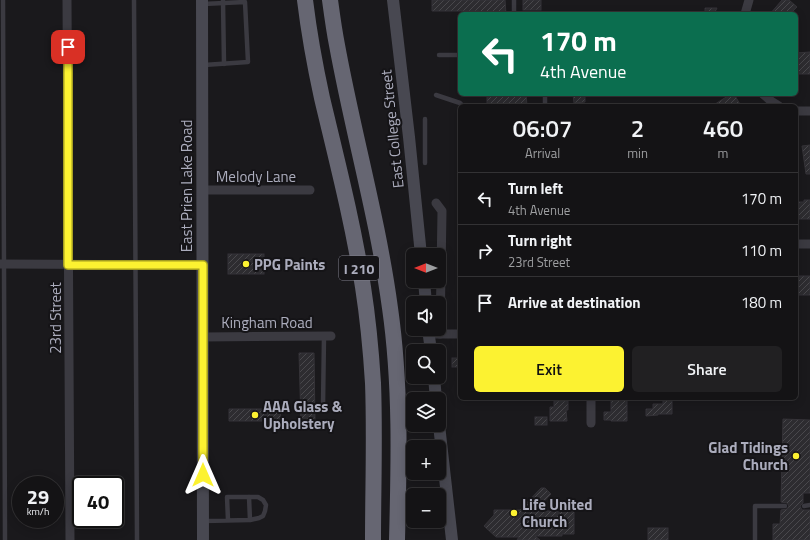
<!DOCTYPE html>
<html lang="en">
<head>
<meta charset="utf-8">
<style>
	:root { --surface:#141315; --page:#212022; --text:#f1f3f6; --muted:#9d9ea0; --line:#333234; --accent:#fcf231 }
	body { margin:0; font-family:"Titillium Web",sans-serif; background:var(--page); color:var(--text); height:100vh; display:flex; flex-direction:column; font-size:15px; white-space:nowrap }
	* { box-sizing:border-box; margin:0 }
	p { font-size:13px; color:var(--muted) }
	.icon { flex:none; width:22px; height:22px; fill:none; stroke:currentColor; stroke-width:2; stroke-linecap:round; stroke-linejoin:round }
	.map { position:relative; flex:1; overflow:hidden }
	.panel { position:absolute; left:458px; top:104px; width:340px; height:296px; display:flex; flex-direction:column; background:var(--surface); border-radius:6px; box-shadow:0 2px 10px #0003,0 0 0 1px var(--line) }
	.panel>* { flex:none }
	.top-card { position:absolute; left:458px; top:12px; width:340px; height:84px; border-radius:6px; box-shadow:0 2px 10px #0003,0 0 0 1px var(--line); background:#0b6e4f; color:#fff; overflow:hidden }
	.needle { width:26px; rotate:270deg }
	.buttons { position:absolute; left:406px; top:248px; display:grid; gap:8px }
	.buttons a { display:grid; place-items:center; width:40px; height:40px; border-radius:6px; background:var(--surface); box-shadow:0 2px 10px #0003,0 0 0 1px var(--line); font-size:20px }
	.speed { position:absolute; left:12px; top:476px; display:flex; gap:8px; font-size:20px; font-weight:700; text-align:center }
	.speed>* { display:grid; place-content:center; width:52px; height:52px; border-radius:50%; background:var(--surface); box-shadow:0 2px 10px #0003,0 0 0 1px var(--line); line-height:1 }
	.speed small { font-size:10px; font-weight:400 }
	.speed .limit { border:2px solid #111; border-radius:6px; background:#fff; color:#111 }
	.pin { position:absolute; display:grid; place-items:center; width:34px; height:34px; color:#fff; margin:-17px; border-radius:8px; box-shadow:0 2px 6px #0006 }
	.me { position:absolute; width:44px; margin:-22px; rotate:0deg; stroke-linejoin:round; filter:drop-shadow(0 0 3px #0008) }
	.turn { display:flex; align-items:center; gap:14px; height:84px; padding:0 16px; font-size:18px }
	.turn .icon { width:52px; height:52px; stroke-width:2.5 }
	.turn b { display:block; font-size:28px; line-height:34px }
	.eta { display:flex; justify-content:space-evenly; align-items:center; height:68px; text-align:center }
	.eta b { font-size:24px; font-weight:600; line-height:28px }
	.primary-button { display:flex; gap:8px; margin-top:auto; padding:8px 16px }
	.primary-button a { flex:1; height:46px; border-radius:6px; background:var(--accent); color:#111; font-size:16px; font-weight:600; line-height:46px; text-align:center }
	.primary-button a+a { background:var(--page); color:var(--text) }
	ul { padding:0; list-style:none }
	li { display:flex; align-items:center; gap:12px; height:52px; padding:0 16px; border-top:1px solid var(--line) }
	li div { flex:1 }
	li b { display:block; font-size:15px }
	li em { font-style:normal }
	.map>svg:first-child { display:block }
</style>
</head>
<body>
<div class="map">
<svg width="810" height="540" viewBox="0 0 810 540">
	<defs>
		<pattern id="building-hatch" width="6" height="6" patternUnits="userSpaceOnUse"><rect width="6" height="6" fill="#2d2c30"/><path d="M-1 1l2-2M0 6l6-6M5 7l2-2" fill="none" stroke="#49484c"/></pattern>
	</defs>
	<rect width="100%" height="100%" fill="#1a191c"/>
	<g fill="url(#building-hatch)" stroke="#353338">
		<polygon points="432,0 505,0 506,14 479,14 479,11 432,11"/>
		<rect x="523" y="0" width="18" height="10"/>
		<polygon points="782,0 789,0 797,7 790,14 770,14"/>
		<polygon points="705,8 717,8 714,14 705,14"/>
		<polygon points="810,52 810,74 796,74 796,53"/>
		<polygon points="487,94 526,94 527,106 487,106"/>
		<polygon points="573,94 585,94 585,102 574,103"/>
		<polygon points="731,94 734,94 741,106 712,106"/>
		<polygon points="810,145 810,174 806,174 802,146"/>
		<polygon points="804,200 810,200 810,219 796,219 796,202 804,202"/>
		<rect x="228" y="254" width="36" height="20"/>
		<rect x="796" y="276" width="14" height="19"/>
		<polygon points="299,353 314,353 315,423 301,423"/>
		<rect x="452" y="358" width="8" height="9"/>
		<polygon points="611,399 627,399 627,421 611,421 611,420 604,420 604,412 611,412"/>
		<polygon points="663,400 672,400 672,414 658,414 658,415 646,416 646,409 653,409 653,404 663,404"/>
		<polygon points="554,401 568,401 568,410 566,410 567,421 550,421 550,407 554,407"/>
		<polygon points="229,409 280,409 281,421 229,421"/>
		<rect x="535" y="417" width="12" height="8"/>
		<polygon points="783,419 810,420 810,493 803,493 803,503 800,506 802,510 810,510 810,540 773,540 773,524 780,524 781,510 787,509 789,506 787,503 781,502"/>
		<polygon points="541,488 545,488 551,494 535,511 574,511 574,534 562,534 562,536 535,536 540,540 517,540 519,537 496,537 484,526 494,515 494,510 520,510"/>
		<rect x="648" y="528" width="20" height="12"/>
	</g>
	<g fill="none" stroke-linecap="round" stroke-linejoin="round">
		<g stroke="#3b3a41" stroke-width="4.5">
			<polyline points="3,0 5,540"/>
			<polyline points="134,0 137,540"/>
			<polyline points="514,0 514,14"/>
			<polyline points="223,1 224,64"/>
			<polyline points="203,4 245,2 248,62 204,65"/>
			<polyline points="439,55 460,55"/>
			<polyline points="545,94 545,106"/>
			<polyline points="436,95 460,103 463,106"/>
			<polyline points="425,119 425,163"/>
			<polyline points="323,406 324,336"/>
			<polyline points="249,497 250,520"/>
			<polyline points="804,506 810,505"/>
			<polyline points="203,521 250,520 259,518 263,516 265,511 266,505 263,500 258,497 227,497 228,520"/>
			<polyline points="755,540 755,506 785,506"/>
		</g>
		<g stroke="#3b3a41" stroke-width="9">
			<polyline points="67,0 70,540"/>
			<polyline points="745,14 749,0"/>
			<polyline points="763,94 771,101 779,106"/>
			<polyline points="796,111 810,111"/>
			<polyline points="203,190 310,190"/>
			<polyline points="436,203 442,211 440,334"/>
			<polyline points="796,244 810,244"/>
			<polyline points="0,264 203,265"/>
			<polyline points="434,334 460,334"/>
			<polyline points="203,337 331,336"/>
			<polyline points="591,398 591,423"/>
		</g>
		<g stroke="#484851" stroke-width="12">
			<polyline points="202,0 203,540"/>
			<polyline points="393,0 409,137 421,255"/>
			<polyline points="424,281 426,303"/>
			<polyline points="428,329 431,351"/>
			<polyline points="434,377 436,399"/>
			<polyline points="439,425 452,540"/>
		</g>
		<g stroke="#666672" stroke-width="16">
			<path d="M 305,0 C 309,33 315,66 322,98 C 337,161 353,223 363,287 C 368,319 371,351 373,383 C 375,435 373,488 373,540"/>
			<path d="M 330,0 C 332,15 334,30 337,45 C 353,133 378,219 390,308 C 401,385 399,463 397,540"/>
		</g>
	</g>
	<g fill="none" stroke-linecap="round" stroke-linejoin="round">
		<g stroke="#a49d20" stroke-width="10">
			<polyline id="route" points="68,47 68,265 203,265 203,475"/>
		</g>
		<use href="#route" stroke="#fcf231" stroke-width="7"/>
	</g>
	<g fill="#fcf231" stroke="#151417" stroke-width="1.5">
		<circle cx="246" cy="264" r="4"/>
		<circle cx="255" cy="415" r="4"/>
		<circle cx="796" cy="456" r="4"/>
		<circle cx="514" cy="513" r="4"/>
	</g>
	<g text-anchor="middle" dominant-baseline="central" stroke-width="4" stroke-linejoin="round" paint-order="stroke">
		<rect fill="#151417" stroke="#7e7e8a" stroke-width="1" x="339" y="256" width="40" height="24" rx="3"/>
		<g font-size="14" font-weight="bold" fill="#abacbc">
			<text x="359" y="268">I 210</text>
		</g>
		<g font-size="15" fill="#abacbc" stroke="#151417">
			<text transform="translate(392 129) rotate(-96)">East College Street</text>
			<text x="256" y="176">Melody Lane</text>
			<text transform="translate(186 186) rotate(-90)">East Prien Lake Road</text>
			<text transform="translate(55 318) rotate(-90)">23rd Street</text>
			<text x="267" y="322">Kingham Road</text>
		</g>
		<g font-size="15" font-weight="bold" fill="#abacbc" stroke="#151417" text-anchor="start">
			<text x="254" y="264">PPG Paints</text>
			<text x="263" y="406">AAA Glass &amp;<tspan x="263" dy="17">Upholstery</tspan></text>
			<text x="788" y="447" text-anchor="end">Glad Tidings<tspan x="788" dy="17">Church</tspan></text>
			<text x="522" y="504">Life United<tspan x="522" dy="17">Church</tspan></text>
		</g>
	</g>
</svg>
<div class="buttons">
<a><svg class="needle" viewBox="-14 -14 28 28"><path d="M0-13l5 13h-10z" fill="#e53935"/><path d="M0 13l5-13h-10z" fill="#9d9ea0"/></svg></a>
<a><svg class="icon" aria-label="sound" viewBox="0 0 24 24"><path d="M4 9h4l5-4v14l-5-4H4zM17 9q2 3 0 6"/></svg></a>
<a><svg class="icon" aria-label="search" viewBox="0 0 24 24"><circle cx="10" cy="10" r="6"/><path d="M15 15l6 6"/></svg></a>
<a><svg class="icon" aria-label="layers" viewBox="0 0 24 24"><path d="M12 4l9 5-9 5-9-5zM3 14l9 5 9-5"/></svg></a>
<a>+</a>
<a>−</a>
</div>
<div class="speed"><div>29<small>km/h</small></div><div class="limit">40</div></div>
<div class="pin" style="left:68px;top:47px;background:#d93025"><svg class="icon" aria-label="arrive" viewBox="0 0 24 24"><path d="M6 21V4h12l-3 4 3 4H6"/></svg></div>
<svg class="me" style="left:203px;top:475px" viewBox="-20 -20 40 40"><path d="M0-17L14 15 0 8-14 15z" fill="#fcf231" stroke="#fff" stroke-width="4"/></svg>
<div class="top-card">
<div class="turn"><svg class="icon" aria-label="left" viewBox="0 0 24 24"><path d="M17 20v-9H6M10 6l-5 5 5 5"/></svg><div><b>170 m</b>4th Avenue</div></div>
</div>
<section class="panel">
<div class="eta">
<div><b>06:07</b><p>Arrival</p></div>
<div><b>2</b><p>min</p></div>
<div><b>460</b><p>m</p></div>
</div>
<ul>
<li><svg class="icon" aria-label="left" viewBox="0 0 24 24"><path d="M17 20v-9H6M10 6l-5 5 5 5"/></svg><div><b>Turn left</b><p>4th Avenue</p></div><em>170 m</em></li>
<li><svg class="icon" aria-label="right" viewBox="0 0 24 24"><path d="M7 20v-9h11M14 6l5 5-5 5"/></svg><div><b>Turn right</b><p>23rd Street</p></div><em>110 m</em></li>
<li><svg class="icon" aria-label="arrive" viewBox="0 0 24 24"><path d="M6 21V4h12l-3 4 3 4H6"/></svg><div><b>Arrive at destination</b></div><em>180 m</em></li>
</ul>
<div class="primary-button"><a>Exit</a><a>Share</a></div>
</section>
</div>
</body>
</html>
